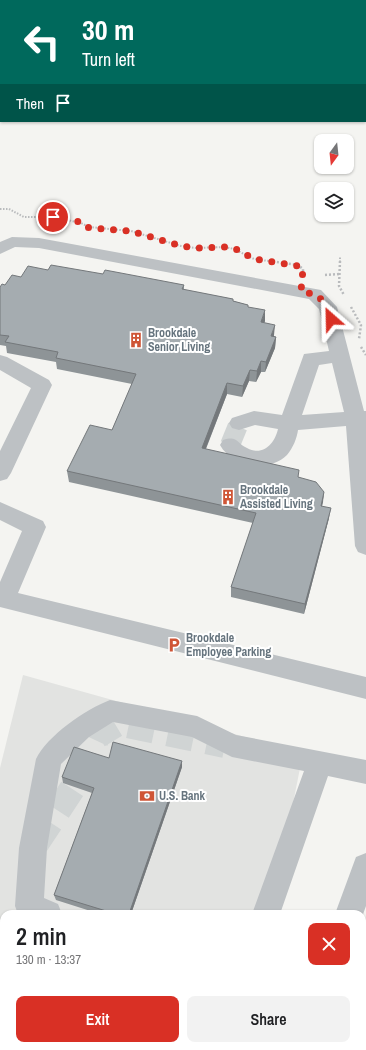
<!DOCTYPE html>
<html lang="en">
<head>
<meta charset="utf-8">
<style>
	:root { --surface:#fff; --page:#f2f2f2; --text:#202124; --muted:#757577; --accent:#d93025 }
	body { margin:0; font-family:"Archivo Narrow",sans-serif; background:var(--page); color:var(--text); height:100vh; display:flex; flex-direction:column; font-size:15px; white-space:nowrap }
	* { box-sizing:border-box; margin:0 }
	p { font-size:13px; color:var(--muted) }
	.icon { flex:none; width:22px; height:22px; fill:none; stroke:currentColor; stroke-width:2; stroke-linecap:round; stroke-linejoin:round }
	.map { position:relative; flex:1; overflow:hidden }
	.drawer { position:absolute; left:0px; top:910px; width:366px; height:140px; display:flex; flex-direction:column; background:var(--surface); border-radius:12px 12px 0 0; box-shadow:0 1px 3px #0004 }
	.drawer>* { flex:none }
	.guide { position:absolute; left:0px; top:0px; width:366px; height:122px; box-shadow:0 1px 3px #0004; background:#00695c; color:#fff; overflow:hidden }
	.needle { width:26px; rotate:195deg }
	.buttons { position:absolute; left:314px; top:134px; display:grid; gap:8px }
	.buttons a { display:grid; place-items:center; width:40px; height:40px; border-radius:8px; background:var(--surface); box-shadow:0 1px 3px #0004; font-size:20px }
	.pin { position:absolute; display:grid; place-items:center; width:34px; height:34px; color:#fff; margin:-17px; border:2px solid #fff; border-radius:50%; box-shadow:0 1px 4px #0007 }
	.me { position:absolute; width:44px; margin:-22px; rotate:335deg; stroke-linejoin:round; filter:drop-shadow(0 0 3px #0008) }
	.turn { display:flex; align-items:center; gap:14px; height:84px; padding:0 16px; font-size:18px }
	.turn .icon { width:52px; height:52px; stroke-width:2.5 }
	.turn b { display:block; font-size:28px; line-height:34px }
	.then { display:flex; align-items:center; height:38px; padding:0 16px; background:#0003; gap:8px; font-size:15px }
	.round { display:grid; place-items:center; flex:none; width:42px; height:42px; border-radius:8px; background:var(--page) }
	.headline { display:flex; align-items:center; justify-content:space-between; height:68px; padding:0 16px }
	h1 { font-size:24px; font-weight:600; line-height:30px }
	.primary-button { display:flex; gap:8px; margin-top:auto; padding:8px 16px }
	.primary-button a { flex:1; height:46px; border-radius:8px; background:var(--accent); color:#fff; font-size:16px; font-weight:600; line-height:46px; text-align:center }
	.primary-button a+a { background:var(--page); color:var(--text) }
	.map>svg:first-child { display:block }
</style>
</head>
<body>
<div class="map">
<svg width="366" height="1050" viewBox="0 0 366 1050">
	<rect width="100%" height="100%" fill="#f4f4f1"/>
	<polygon fill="#e2e3e1" points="23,675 303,753 271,914 4,914 4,1046 244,1046 243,1050 0,1050 0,768"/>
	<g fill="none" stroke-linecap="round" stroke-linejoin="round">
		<polyline stroke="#d0d4d4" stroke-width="20" stroke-dasharray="20 10" stroke-linecap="butt" points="230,445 239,423"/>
		<polyline stroke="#d0d4d4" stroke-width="26" stroke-dasharray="26 14" stroke-linecap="butt" points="36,844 74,786 98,735 118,723 225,745"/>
		<g stroke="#b1b5b8" stroke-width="2">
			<g id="major">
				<rect x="327" y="0" width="14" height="1"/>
				<polygon points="365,87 366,88 366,100 365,99"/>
			</g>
		</g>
		<g stroke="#b9bbbd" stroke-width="2" stroke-dasharray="1.5 1.5" stroke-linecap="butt">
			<polyline points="0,209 9,209 24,217 53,217 81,223 89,227 131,231 181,246 196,248 224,247 234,249 254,259 276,262"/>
			<polyline points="340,262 340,257"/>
		</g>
		<g stroke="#b9bbbd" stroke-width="2.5" stroke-dasharray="2 2" stroke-linecap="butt">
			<polyline points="269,261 298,265 303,269 303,275"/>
			<polyline points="340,261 339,286 344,295"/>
			<polyline points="325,275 339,274"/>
			<polyline points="351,307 361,325 359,339"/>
			<polyline points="361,347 366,355"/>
		</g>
		<g fill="#bdc1c4" fill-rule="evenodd">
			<path d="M 12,237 L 39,238 L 321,290 L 337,307 L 364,411 L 366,411 L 366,555 L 358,552 L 355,546 L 346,426 L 298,430 C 297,438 293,448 287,455 C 269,473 232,467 220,445 L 223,440 C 238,435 236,443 247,448 C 263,457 275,443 278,429 L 255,425 L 239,430 L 232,428 L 229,423 L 232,418 L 254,411 L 282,415 L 304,354 L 329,351 L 319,309 L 309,299 L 39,248 L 15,247 L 0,254 L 0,242 ZM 332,363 L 344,412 L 302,415 L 319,365 Z"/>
			<polygon points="0,355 7,357 49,380 52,385 11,473 7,479 0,481 0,451 31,388 0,370"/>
			<polygon points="0,502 43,521 46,527 18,593 366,677 366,699 0,607 0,582 22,531 0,520"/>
			<path d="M 110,700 L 197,716 L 236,735 L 366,760 L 366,784 L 328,776 L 280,914 L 252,914 L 304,771 L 232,757 L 192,737 L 113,722 L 89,737 L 61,764 L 47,848 L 44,898 L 58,904 L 62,914 L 18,914 L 15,906 L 19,848 L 36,759 C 47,736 86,709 110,700 Z"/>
			<polygon points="366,853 366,906 362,917 362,914 335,914 356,857"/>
			<polygon points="362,985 366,987 366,1017 362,1015"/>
			<polygon points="176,1046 207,1046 206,1050 175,1050"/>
			<polygon points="279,1046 310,1046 309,1050 278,1050"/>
		</g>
		<use href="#major" fill="#fff" fill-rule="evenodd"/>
	</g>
	<g fill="#8e9497">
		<polygon points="48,270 103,274 184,285 184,290 233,299 233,301 248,305 248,307 265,321 264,323 274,335 274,336 276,337 275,348 265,372 261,372 256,382 249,381 242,397 227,394 206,449 298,477 324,492 322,507 329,518 304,614 231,597 231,587 253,523 69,482 67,471 112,430 132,384 57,369 56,362 7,353 6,346 0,345 0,287 5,285 21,277"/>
		<polygon points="109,758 182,767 131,914 100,914 56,900 54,895 92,793 63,783 62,777"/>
	</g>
	<g fill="#74787b">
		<polygon points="265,310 265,321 260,333 261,322"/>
		<polygon points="275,325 274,335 270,346 271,336"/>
		<polygon points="276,337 275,348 265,372 266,362"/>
		<polygon points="261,361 261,372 256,382 257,371"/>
		<polygon points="250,370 249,381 242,397 243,386"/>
		<polygon points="227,383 227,394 202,458 202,448"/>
		<polygon points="324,492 323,502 319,517 321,506"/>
		<polygon points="331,508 329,518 304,614 305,604"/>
		<polygon points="182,761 182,767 131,914 129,914"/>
	</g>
	<g fill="#a5acb0" stroke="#74787b">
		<polygon points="51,265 103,274 105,270 184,285 182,289 233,299 233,301 248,305 248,307 265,310 261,322 275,325 271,336 276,337 266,362 261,361 257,371 250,370 243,386 227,383 202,448 299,470 298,477 316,482 324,492 321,506 331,508 305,604 231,587 256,513 67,471 90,425 112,430 136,374 56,358 58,352 5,342 9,336 0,335 0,287 2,284 5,285 12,275 21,277 28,266 48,270"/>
		<polygon points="113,742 182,761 129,914 116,914 54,895 94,788 62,777 74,747 109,758"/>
		<polygon points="0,985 4,985 4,1046 102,1046 102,1050 0,1050"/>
	</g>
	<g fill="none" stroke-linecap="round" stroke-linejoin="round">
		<path stroke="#d93025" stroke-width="7" stroke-dasharray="0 12.6" d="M 53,217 L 81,222 L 89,228 L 131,231 L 181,246 L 196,248 L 224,247 L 234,248 L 254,259 L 298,266 L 303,269 L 301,291 C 320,295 327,301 331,319"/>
	</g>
	<defs>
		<g id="building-bare" transform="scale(1.2)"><path d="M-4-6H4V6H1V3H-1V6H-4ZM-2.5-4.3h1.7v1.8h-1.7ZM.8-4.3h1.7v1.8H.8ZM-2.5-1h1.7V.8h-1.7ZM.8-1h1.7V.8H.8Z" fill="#cf5536" stroke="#fff" stroke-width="2.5" paint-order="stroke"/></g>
		<g id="parking-bare" transform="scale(1.2)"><path d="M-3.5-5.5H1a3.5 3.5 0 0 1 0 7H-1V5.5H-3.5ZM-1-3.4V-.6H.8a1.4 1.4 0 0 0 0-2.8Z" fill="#cf5536" stroke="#fff" stroke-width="2.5" paint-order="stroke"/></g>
		<g id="bank-bare" transform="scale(1.2)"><path d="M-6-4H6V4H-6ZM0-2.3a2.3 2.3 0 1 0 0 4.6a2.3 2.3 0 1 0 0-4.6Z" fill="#cf5536" stroke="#fff" stroke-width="2.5" paint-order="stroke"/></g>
	</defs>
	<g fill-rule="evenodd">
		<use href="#building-bare" x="136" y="340"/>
		<use href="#building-bare" x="228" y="497"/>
		<use href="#parking-bare" x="174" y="645"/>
		<use href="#bank-bare" x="147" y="796"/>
	</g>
	<g text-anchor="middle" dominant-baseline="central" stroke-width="4" stroke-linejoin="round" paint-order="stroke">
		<g font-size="12" font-weight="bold" fill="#66747e" stroke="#fff" text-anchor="start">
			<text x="148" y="333">Brookdale<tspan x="148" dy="14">Senior Living</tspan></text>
			<text x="240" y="490">Brookdale<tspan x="240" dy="14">Assisted Living</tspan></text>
			<text x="186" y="638">Brookdale<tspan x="186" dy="14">Employee Parking</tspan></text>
			<text x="159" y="796">U.S. Bank</text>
		</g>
	</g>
</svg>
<div class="buttons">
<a><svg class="needle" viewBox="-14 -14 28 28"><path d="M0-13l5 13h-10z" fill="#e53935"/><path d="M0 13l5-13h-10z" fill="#757577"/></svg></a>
<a><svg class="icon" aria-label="layers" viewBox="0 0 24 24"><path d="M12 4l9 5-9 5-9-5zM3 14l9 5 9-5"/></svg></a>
</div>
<div class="pin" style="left:53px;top:217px;background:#d93025"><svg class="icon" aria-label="arrive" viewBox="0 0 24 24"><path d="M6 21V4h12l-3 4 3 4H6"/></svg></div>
<svg class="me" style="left:331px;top:319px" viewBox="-20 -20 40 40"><path d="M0-17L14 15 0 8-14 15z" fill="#d93025" stroke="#fff" stroke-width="4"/></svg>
<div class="guide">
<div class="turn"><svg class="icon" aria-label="left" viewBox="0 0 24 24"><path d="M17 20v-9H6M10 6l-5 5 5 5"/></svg><div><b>30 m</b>Turn left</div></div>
<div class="then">Then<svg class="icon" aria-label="arrive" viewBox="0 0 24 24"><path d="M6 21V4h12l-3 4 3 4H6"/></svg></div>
</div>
<section class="drawer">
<div class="headline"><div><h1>2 min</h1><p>130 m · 13:37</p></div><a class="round" style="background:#d93025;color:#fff"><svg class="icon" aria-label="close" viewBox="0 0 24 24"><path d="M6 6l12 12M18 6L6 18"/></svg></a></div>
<div class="primary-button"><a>Exit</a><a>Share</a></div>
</section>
</div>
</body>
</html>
